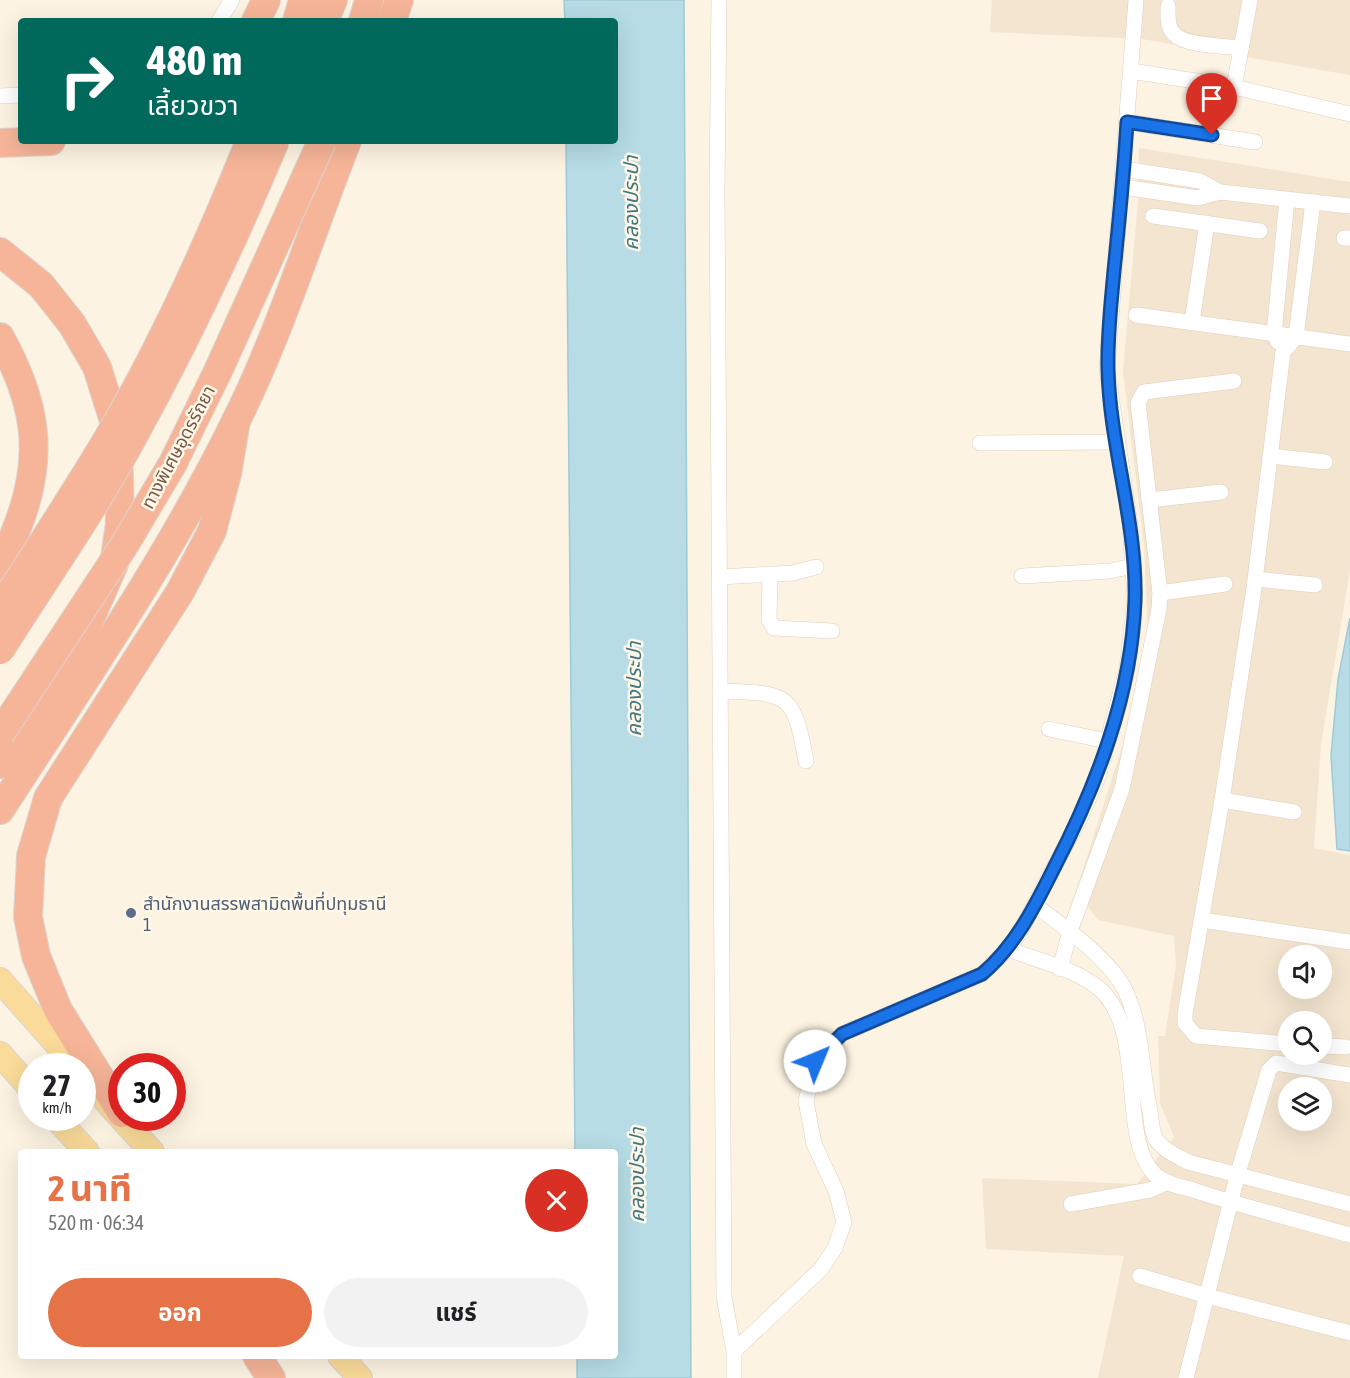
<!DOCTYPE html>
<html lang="th">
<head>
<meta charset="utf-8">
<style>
	:root { --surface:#fff; --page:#f2f2f2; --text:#202124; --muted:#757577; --accent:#e67247 }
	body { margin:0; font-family:"Asap Condensed","Noto Sans Thai",sans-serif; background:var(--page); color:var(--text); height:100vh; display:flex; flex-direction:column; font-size:22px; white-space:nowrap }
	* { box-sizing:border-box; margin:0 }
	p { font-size:20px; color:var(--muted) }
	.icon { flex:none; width:33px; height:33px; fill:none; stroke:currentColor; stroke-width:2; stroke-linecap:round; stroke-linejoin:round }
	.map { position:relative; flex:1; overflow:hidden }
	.side { position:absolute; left:18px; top:1149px; width:600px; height:210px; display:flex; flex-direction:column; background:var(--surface); border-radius:6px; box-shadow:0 6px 24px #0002 }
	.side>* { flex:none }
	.guide { position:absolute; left:18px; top:18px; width:600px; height:126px; border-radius:6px; box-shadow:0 6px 24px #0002; background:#00695c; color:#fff; overflow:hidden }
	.controls { position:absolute; left:1278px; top:945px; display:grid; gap:12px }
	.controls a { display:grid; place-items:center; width:54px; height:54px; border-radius:50%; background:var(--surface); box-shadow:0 6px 24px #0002; font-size:30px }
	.speed { position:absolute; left:18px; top:1053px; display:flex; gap:12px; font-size:30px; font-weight:700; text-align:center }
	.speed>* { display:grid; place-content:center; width:78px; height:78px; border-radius:50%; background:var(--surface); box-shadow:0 6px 24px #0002; line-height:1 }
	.speed small { font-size:15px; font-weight:400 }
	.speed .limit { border:9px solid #d22; background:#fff; color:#111 }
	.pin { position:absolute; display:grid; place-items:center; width:51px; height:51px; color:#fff; margin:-62px -26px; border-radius:50% 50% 50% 0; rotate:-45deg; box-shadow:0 0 6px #0007 }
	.pin .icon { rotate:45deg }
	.me { position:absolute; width:66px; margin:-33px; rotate:45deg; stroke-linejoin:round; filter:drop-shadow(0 0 4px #0008) }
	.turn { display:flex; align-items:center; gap:21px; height:126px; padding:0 30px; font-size:27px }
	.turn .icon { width:78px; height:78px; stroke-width:2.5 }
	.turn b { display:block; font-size:42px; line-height:51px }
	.round { display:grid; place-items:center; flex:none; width:63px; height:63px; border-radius:32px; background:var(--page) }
	.overview { display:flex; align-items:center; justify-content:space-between; height:102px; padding:0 30px }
	h1 { font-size:36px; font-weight:700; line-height:45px; color:var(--accent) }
	.primary-button { display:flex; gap:12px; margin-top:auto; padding:12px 30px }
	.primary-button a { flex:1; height:69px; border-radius:36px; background:var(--accent); color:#fff; font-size:24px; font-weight:700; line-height:69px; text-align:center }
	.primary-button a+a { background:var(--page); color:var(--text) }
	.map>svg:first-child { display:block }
</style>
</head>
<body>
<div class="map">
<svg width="1350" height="1378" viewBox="0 0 1350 1378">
	<rect width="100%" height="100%" fill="#fcf3e2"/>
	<g fill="#f3e5d0" fill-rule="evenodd">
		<polygon points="992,0 1350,0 1350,75 1142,39 990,32"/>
		<path d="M 1139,148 L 1350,182 L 1350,570 L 1321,744 L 1314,848 L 1350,855 L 1350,1378 L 1098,1378 L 1124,1256 L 986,1249 L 982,1178 L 1137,1184 L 1174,1137 L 1160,1103 L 1158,1036 L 1165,1036 L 1176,965 L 1174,936 L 1098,920 L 1076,891 L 1131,719 L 1148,636 L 1144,545 L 1123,371 L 1138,201 ZM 1288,956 L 1322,956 L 1322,988 L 1288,988 ZM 1288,1022 L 1322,1022 L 1322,1054 L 1288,1054 ZM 1288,1088 L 1322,1088 L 1322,1120 L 1288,1120 Z"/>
	</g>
	<g fill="#b7dce5" stroke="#9dcbd7" stroke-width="1.5">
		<polygon points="564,0 684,0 691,1378 577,1378 577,1356 615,1356 615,1152 575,1152 566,141 615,141 615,21 565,21"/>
		<polygon points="1350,618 1350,851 1337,849 1331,756 1338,679"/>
	</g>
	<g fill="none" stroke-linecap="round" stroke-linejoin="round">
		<g stroke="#e0cfbe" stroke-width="16">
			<g id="street">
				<polyline points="719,0 717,191 724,1297 734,1351"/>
				<path d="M 1168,6 C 1168,16 1167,27 1174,34 C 1185,46 1225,46 1241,48"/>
				<polyline points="219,21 232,0"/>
				<polyline points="1131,71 1234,87 1350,114"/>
				<polyline points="1234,87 1250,0"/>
				<polyline points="0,96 21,95"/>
				<polyline points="1127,122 1255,142"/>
				<polyline points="1124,169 1200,181 1220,192 1350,206"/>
				<polyline points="1123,187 1198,198 1220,192"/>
				<polyline points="1153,216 1260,231"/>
				<polyline points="1344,238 1350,238"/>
				<polyline points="1136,315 1350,344"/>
				<polyline points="1192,322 1207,223"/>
				<polyline points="1278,342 1274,334 1287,199"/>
				<polyline points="980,443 1117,442"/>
				<polyline points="1270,456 1325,462"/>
				<polyline points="1149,500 1221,492"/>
				<polyline points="770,575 769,620 774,628 832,631"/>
				<polyline points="1022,576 1110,571 1133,566"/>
				<polyline points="720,577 793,573 816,567"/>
				<polyline points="1256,579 1315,585"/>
				<polyline points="1160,593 1225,584"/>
				<path d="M 720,691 C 789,693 794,693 806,761"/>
				<polyline points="1049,729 1107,741"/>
				<polyline points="1222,800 1294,812"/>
				<path d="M 1035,905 C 1064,927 1109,958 1125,990 C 1143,1028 1141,1071 1150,1111 C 1151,1119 1152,1131 1155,1138 C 1161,1149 1177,1156 1188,1162 L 1350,1204"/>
				<polyline points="1202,920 1350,942"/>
				<path d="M 1008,949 C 1036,960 1072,968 1096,986 C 1150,1026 1115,1144 1158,1177 C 1168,1185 1184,1187 1196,1191 C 1247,1208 1299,1220 1350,1235"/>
				<polyline points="1060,969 1070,931 1122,789 1159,609 1160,593 1138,403 1144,392 1234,381"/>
				<polyline points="1288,1044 1196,1036 1185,1023 1185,1014 1222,800 1254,588 1283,352 1296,337 1313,202"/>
				<polyline points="1322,1046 1346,1047"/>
				<polyline points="1071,1204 1150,1190 1168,1182"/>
				<polyline points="1140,1276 1207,1296 1350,1333"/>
				<polyline points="734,1378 734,1351 821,1269 835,1248 844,1222 836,1191 814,1144 806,1101 815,1061 842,1034 982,974 1008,949 1020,932 1081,816 1098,777 1127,669 1135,599 1130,524 1107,369 1136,0"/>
				<polyline points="1186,1378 1238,1173 1269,1070 1276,1063 1350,1075"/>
			</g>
		</g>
		<g stroke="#dbd4d0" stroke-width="26">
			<g id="primary">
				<polyline points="0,980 76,1066"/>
				<polyline points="0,1054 32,1090"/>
				<polyline points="106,1101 152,1152"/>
				<polyline points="56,1118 87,1152"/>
				<polyline points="340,1356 360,1378"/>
			</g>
		</g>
		<g stroke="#dbd4d0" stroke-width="30">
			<g id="highway">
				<polyline points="256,21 266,0"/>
				<polyline points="297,21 303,0"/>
				<polyline points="324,21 333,0"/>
				<polyline points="363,21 369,0"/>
				<polyline points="392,21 399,0"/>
				<polyline points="0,143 51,141"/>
				<polyline points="0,252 41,285 72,324 97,367 118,434 120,524 114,564 83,635 0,764"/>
				<path d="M 0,337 C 36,402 45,455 18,525 C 12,540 8,555 0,568"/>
				<path d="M 0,810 C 82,683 168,559 235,423 C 280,333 310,235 347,141"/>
				<polyline points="122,1113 58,1010 36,956 28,917 31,856 48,798 180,592 212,531 227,474 236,421"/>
				<polyline points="257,1356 271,1378"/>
			</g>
		</g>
		<use href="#street" stroke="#fff" stroke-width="15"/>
		<use href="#primary" stroke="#fadb9a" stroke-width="24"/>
		<use href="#highway" stroke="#f6b598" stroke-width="28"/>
		<g stroke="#dbd4d0" stroke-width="30" stroke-linecap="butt">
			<g id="highway-bridge">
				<path d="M 0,609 C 36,553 73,497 107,440 C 163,346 209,243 250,141"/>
				<path d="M 0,650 C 45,578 95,508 135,433 C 187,339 233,241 275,141"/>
				<polyline points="0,734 125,544 173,463 218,371 322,141"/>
			</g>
		</g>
		<use href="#highway-bridge" stroke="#f6b598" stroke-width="28"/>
	</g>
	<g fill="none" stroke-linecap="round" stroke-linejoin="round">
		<g stroke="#114b97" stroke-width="15">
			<path id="route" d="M 815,1061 L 842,1034 L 982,974 C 1015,946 1034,908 1053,870 C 1096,787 1132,695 1135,600 C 1137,522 1110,447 1108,370 C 1107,338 1111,304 1114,271 C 1119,222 1124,172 1127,122 L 1212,135"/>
		</g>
		<use href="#route" stroke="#1a73e8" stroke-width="10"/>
	</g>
	<circle fill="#5c6f8a" stroke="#fff7e7" stroke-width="2" cx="131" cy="913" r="6"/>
	<g text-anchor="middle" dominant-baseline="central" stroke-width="5" stroke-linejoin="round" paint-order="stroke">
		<g font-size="18" fill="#735a49" stroke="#fff7e7">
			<text transform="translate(178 447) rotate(-62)">ทางพิเศษอุดรรัถยา</text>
		</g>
		<g font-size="18" fill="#4e5e75" stroke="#fff7e7" text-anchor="start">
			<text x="143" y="903">สำนักงานสรรพสามิตพื้นที่ปทุมธานี<tspan x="143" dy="21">1</tspan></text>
		</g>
		<g font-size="20" font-style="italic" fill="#427886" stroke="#fff7e7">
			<text transform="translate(630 203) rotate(-90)">คลองประปา</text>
			<text transform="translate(633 689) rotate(-90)">คลองประปา</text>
			<text transform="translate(636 1175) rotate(-90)">คลองประปา</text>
		</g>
	</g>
</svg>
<div class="controls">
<a><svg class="icon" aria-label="sound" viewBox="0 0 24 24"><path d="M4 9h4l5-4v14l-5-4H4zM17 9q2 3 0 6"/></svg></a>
<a><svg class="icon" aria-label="search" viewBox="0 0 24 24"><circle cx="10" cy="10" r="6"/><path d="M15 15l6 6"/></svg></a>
<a><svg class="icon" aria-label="layers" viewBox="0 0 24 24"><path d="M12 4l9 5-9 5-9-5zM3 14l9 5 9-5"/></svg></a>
</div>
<div class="speed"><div>27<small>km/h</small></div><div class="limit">30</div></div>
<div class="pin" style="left:1212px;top:135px;background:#d93025"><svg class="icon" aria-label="arrive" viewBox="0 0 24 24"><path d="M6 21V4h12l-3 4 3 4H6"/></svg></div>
<svg class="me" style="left:815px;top:1061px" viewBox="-20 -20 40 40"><circle r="19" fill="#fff"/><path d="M0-13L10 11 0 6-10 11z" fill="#1a73e8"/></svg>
<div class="guide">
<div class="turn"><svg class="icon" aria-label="right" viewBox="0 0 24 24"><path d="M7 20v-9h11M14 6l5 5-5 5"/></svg><div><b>480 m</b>เลี้ยวขวา</div></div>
</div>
<section class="side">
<div class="overview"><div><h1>2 นาที</h1><p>520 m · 06:34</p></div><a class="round" style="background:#d93025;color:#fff"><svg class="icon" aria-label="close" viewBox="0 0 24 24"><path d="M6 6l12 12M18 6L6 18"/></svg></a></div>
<div class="primary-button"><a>ออก</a><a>แชร์</a></div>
</section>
</div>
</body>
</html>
